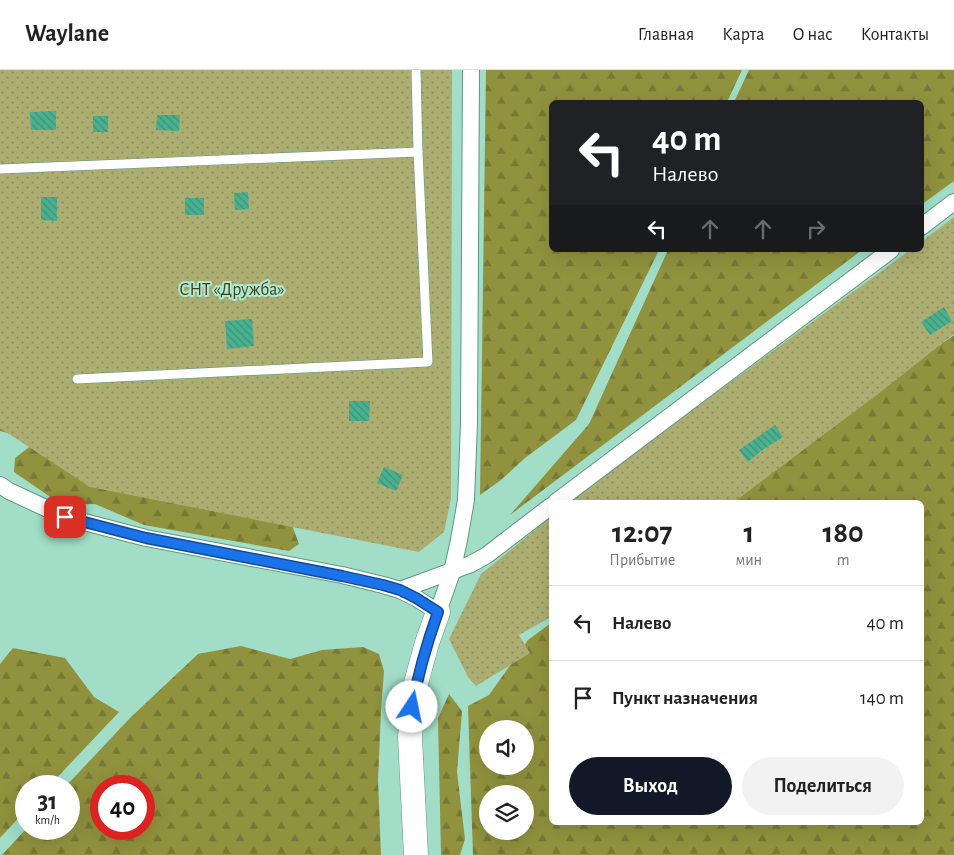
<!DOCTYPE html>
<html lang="ru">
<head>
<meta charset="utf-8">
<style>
	:root { --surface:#fff; --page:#f2f2f2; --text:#222; --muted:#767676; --line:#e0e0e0; --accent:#111827 }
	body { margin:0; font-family:"Alegreya Sans",sans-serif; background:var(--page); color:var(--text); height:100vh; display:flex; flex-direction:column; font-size:19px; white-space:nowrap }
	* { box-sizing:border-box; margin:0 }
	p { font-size:16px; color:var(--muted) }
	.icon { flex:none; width:28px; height:28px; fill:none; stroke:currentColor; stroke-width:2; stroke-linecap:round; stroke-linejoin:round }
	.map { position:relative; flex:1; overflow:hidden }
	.sheet { position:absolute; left:549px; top:430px; width:375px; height:325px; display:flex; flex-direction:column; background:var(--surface); border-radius:8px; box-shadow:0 5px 20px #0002 }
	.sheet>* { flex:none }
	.top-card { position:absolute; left:549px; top:30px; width:375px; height:152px; border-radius:8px; box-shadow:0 5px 20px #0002; background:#202124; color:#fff; overflow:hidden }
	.buttons { position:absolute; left:479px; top:650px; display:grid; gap:10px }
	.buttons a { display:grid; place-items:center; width:55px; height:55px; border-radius:50%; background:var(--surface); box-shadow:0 5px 20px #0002; font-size:25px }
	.speed { position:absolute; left:15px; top:705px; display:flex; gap:10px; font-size:25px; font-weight:700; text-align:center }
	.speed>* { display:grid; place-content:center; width:65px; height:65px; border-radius:50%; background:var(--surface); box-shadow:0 5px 20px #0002; line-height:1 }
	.speed small { font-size:12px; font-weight:400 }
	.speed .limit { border:8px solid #d22; background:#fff; color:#111 }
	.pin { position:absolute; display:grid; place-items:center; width:42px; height:42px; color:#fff; margin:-21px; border-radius:10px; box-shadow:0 2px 8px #0006 }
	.me { position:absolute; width:55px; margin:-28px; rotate:11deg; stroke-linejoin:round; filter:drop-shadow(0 0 4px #0008) }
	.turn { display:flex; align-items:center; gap:18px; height:105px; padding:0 20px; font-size:22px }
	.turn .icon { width:65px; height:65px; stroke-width:2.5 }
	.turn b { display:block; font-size:35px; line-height:42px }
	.lanes { display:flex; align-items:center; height:48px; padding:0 20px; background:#0003; justify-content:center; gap:25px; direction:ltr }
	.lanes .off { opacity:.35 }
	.eta { display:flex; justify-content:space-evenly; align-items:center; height:85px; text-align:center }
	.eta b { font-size:30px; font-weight:700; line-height:35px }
	.cta { display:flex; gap:10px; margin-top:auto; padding:10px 20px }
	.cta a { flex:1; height:58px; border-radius:30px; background:var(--accent); color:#fff; font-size:20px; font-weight:700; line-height:58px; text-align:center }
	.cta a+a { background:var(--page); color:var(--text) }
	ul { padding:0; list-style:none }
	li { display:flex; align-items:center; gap:15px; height:75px; padding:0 20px; border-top:1px solid var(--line) }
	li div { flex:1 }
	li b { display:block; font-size:19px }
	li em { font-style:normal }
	header { display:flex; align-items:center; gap:30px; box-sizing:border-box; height:70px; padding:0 25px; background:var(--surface); border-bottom:1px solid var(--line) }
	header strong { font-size:24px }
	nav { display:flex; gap:28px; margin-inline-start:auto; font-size:18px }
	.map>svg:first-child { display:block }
</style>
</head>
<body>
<header>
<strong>Waylane</strong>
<nav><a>Главная</a><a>Карта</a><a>О нас</a><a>Контакты</a></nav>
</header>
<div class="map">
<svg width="954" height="785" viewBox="0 0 954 785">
	<defs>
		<pattern id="forest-firs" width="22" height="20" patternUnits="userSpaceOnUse" patternTransform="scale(1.25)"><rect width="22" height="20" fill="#91923e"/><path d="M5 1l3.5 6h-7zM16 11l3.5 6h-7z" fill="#767935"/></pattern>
		<pattern id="park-dots" width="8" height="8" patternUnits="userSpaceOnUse" patternTransform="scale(1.25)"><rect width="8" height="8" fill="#acae71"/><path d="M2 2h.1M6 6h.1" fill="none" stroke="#8c8f5e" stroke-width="1.8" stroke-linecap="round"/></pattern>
		<pattern id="building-back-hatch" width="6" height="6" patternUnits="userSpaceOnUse" patternTransform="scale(1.25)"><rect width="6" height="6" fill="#49b090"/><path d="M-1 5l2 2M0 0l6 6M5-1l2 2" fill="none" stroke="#3d9177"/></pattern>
	</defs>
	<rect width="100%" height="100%" fill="#a1ddc7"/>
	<g fill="url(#forest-firs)" fill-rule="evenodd">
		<polygon points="486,0 742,0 727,32 551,32 551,180 659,180 576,350 525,388 501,410 480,425"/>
		<polygon points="749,0 954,0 954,111 921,135 921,32 734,32"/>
		<polygon points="668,180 862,180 510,445 589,354"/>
		<path d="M 954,265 L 954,785 L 473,785 L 468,636 L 489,625 L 528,570 L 551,553 L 551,752 L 921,752 L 921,432 L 720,432 ZM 488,659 L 525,659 L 525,696 L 488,696 ZM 488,724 L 525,724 L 525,761 L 488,761 Z"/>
		<polygon points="0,277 292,455 299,474 289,481 144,455 95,434 62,435 14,402 15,388 37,371 0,361"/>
		<path d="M 241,576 L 290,589 L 322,580 L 363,577 L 379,584 L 384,601 L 381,641 L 378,710 L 381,785 L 2,785 L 26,759 L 69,759 L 69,716 L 66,716 L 130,648 L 198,584 ZM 144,716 L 144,759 L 101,759 L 101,716 Z"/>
		<polygon points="13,578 65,588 94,627 119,642 49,716 26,716 26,740 0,768 0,594"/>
		<polygon points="449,624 462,641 457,702 465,769 460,785 441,785 438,648"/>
	</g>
	<g fill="url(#park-dots)">
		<polygon points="0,0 452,0 451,429 444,462 419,482 90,417 0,358"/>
		<polygon points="954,147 954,264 878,324 734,432 569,432 603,406 910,180 921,180 921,172"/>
		<polygon points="551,447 551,547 519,565 530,583 476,616 468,607 449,569 481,504"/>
	</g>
	<g fill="url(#building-back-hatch)">
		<polygon points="56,41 56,60 31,60 30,42"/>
		<polygon points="157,45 180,45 179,61 156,60"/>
		<rect x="93" y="46" width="15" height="16"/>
		<polygon points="248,122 249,139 235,140 234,123"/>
		<polygon points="41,127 57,127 57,151 41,150"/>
		<rect x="185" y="128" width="19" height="17"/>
		<polygon points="944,237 952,251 930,265 921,252"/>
		<polygon points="252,249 254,276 227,279 225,251"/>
		<polygon points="349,331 370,331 369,351 349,351"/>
		<polygon points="775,355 783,367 761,381 748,392 739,380"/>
		<polygon points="384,397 403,405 396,421 377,413"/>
	</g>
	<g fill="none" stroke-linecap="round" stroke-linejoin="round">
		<g stroke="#5e9883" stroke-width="10">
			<g id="lane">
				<polyline points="0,99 418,82"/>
				<polyline points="77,309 428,292 418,82 416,0"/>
			</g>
		</g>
		<g stroke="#5e9883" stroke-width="18">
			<g id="street">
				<polyline points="921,157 954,132"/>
				<polyline points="0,415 9,421 65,447 146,468 342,505 383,515 400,520 416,528 438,542 452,502 459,470 466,430 469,353 471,0"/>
				<polyline points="556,432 891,180"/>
				<polyline points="400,520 471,494 487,485 551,436"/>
			</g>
		</g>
		<g stroke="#5e9883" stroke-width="25">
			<polyline id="secondary" points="416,785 410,668 412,637 416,613 427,573 438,542"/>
		</g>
		<use href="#lane" stroke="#fff" stroke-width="9"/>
		<use href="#street" stroke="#fff" stroke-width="16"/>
		<use href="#secondary" stroke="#fff" stroke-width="24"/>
	</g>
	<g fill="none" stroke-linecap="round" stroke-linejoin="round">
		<g stroke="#114b97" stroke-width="12">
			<path id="route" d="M 65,447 L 146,468 L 342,506 L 383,515 L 400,520 L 416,528 L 438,542 C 427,573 418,604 412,637"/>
		</g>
		<use href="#route" stroke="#1a73e8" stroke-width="9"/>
	</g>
	<g text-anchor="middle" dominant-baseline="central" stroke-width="4" stroke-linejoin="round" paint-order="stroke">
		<g font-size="18" fill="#41411d" stroke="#aeead3">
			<text x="232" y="220">СНТ «Дружба»</text>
		</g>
	</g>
</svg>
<div class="buttons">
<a><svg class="icon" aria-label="sound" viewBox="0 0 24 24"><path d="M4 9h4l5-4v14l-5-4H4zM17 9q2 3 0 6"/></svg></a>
<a><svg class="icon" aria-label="layers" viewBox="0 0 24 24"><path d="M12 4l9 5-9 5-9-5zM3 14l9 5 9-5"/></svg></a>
</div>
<div class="speed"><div>31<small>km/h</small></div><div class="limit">40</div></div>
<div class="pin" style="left:65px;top:447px;background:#d93025"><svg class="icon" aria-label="arrive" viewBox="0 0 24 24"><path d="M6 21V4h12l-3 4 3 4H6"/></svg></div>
<svg class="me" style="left:412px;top:637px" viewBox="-20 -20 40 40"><circle r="19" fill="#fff"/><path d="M0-13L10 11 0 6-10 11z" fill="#1a73e8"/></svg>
<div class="top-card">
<div class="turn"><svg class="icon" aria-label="left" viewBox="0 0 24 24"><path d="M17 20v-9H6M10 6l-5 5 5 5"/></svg><div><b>40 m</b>Налево</div></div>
<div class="lanes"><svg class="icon" aria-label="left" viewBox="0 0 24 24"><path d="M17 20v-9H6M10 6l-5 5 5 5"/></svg><svg class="icon off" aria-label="ahead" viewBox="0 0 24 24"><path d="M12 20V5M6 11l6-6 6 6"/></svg><svg class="icon off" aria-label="ahead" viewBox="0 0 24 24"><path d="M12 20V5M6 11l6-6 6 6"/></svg><svg class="icon off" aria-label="right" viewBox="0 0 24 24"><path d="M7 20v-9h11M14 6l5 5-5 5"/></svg></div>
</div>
<section class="sheet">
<div class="eta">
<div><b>12:07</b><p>Прибытие</p></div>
<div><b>1</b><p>мин</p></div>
<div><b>180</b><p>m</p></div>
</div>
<ul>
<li><svg class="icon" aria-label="left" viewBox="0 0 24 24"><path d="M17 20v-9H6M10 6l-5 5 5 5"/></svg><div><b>Налево</b></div><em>40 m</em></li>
<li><svg class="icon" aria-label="arrive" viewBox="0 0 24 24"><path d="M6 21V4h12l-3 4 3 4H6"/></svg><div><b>Пункт назначения</b></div><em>140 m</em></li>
</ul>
<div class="cta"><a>Выход</a><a>Поделиться</a></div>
</section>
</div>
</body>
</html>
